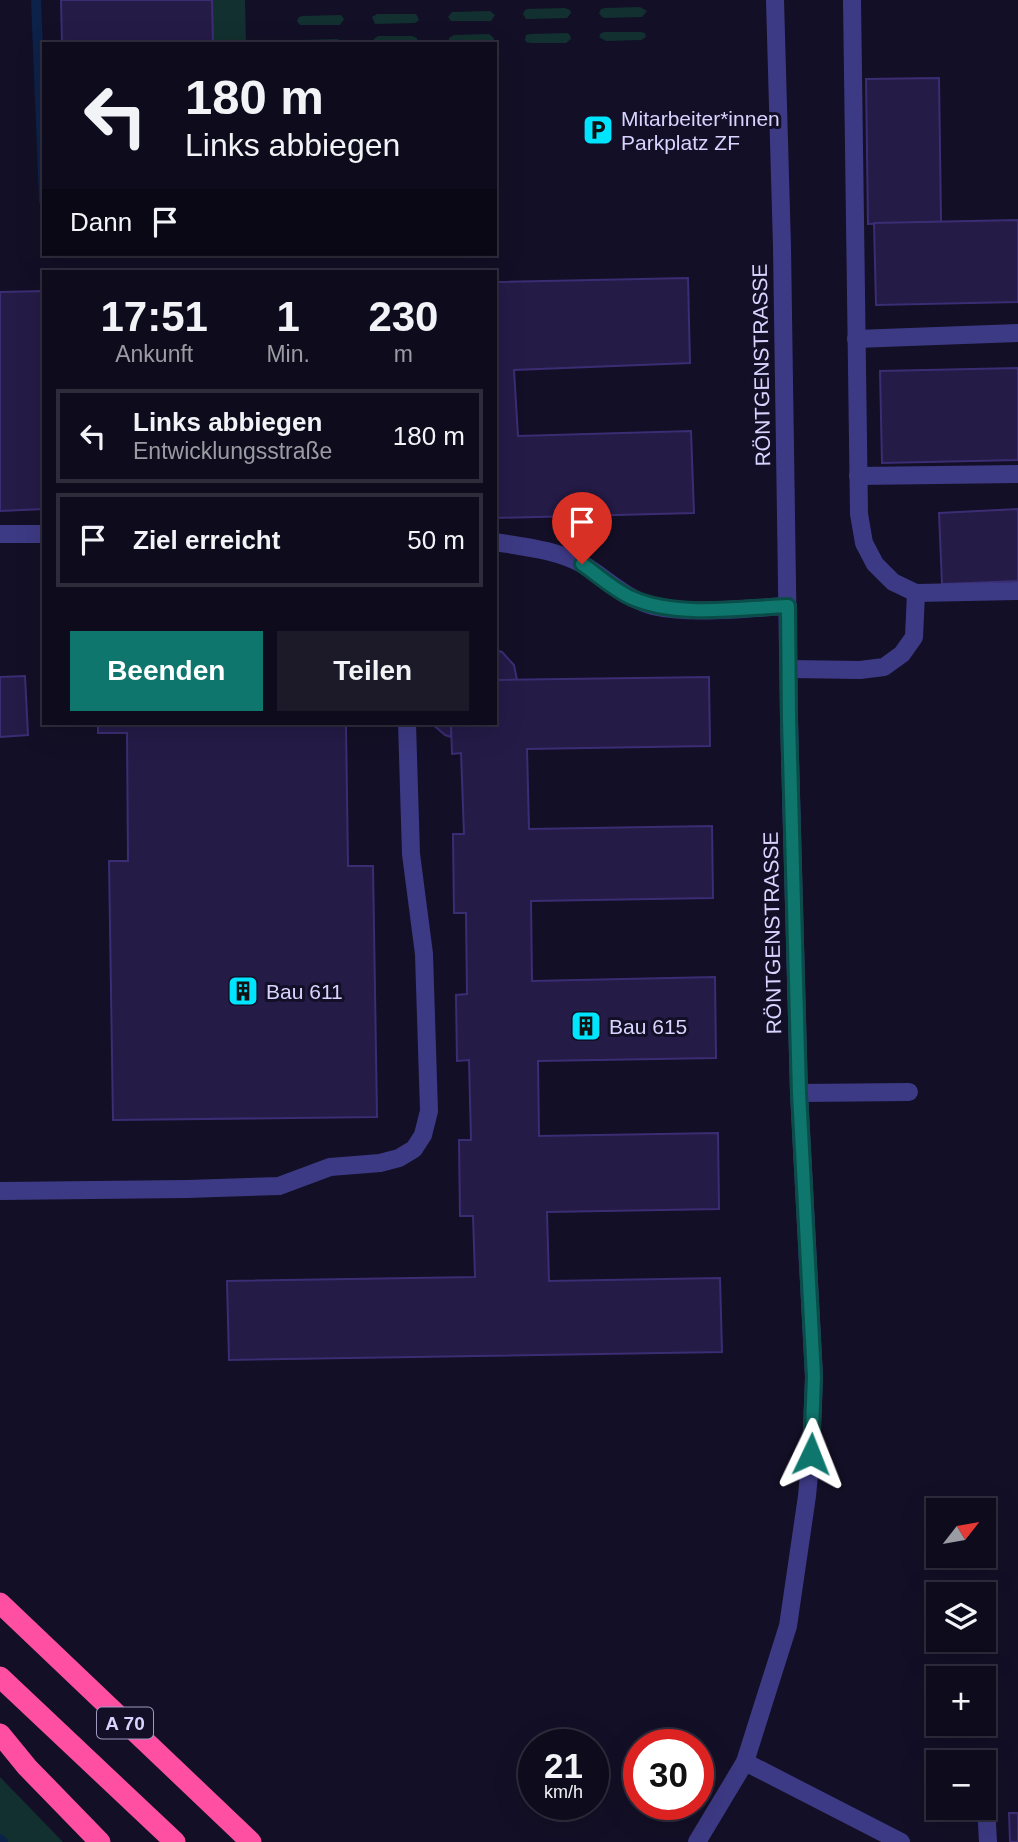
<!DOCTYPE html>
<html lang="de">
<head>
<meta charset="utf-8">
<style>
	:root { --surface:#0e0b1c; --page:#1c1929; --text:#f1f3f6; --muted:#9b9ba3; --line:#2e2b3b; --accent:#0f766e }
	body { margin:0; font-family:Arial,sans-serif; background:var(--page); color:var(--text); height:100vh; display:flex; flex-direction:column; font-size:26px; white-space:nowrap }
	* { box-sizing:border-box; margin:0 }
	p { font-size:23px; color:var(--muted) }
	.icon { flex:none; width:38px; height:38px; fill:none; stroke:currentColor; stroke-width:2; stroke-linecap:round; stroke-linejoin:round }
	.map { position:relative; flex:1; overflow:hidden }
	.details { position:absolute; left:42px; top:270px; width:455px; height:455px; display:flex; flex-direction:column; background:var(--surface); border-radius:0px; box-shadow:0 7px 28px #0002,0 0 0 2px var(--line) }
	.details>* { flex:none }
	.hud { position:absolute; left:42px; top:42px; width:455px; height:214px; border-radius:0px; box-shadow:0 7px 28px #0002,0 0 0 2px var(--line); background:#0e0b1c; color:var(--text); overflow:hidden }
	.needle { width:46px; rotate:59deg }
	.buttons { position:absolute; left:926px; top:1498px; display:grid; gap:14px }
	.buttons a { display:grid; place-items:center; width:70px; height:70px; border-radius:0px; background:var(--surface); box-shadow:0 7px 28px #0002,0 0 0 2px var(--line); font-size:35px }
	.speed { position:absolute; left:518px; top:1729px; display:flex; gap:14px; font-size:35px; font-weight:700; text-align:center }
	.speed>* { display:grid; place-content:center; width:91px; height:91px; border-radius:50%; background:var(--surface); box-shadow:0 7px 28px #0002,0 0 0 2px var(--line); line-height:1 }
	.speed small { font-size:18px; font-weight:400 }
	.speed .limit { border:10px solid #d22; background:#fff; color:#111 }
	.pin { position:absolute; display:grid; place-items:center; width:60px; height:60px; color:#fff; margin:-72px -30px; border-radius:50% 50% 50% 0; rotate:-45deg; box-shadow:0 0 7px #0007 }
	.pin .icon { rotate:45deg }
	.me { position:absolute; width:77px; margin:-38px; rotate:2deg; stroke-linejoin:round; filter:drop-shadow(0 0 5px #0008) }
	.turn { display:flex; align-items:center; gap:24px; height:147px; padding:0 28px; font-size:32px }
	.turn .icon { width:91px; height:91px; stroke-width:2.5 }
	.turn b { display:block; font-size:49px; line-height:60px }
	.then { display:flex; align-items:center; height:66px; padding:0 28px; background:#0003; gap:14px; font-size:26px }
	.eta { display:flex; justify-content:space-evenly; align-items:center; height:119px; text-align:center }
	.eta b { font-size:42px; font-weight:700; line-height:49px }
	.button { display:flex; gap:14px; margin-top:auto; padding:14px 28px }
	.button a { flex:1; height:80px; border-radius:0px; background:var(--accent); color:#fff; font-size:28px; font-weight:700; line-height:80px; text-align:center }
	.button a+a { background:var(--page); color:var(--text) }
	ul { padding:0; list-style:none }
	li { display:flex; align-items:center; gap:21px; height:94px; margin:0 14px 10px; padding:0 14px; border:4px solid var(--line); border-radius:0px }
	li div { flex:1 }
	li b { display:block; font-size:26px }
	li em { font-style:normal }
	.map>svg:first-child { display:block }
</style>
</head>
<body>
<div class="map">
<svg width="1018" height="1842" viewBox="0 0 1018 1842">
	<rect width="100%" height="100%" fill="#130f26"/>
	<g fill="#12302f">
		<polygon points="212,0 245,0 246,44 213,44"/>
		<polygon points="640,7 647,11 642,17 605,18 602,17 599,13 601,9 605,8"/>
		<polygon points="565,8 570,10 571,13 567,18 530,19 526,19 523,14 525,10 528,9"/>
		<polygon points="490,11 495,15 491,21 451,21 448,17 452,12"/>
		<polygon points="377,14 416,14 419,20 415,23 375,24 372,17"/>
		<polygon points="339,15 341,15 344,19 340,25 300,25 297,21 299,17 302,16"/>
		<polygon points="605,32 641,32 645,33 646,37 641,40 606,41 599,37 601,33"/>
		<polygon points="567,33 570,35 571,39 566,43 531,43 526,42 525,39 526,35 530,34"/>
		<polygon points="489,34 494,38 493,44 449,43 449,38 454,35"/>
		<polygon points="378,36 412,36 417,38 418,44 373,44 374,39"/>
		<polygon points="337,39 342,41 343,44 298,44 302,40"/>
		<polygon points="0,1777 63,1842 6,1842 0,1836"/>
	</g>
	<g fill="none" stroke-linecap="round" stroke-linejoin="round">
		<g stroke="#0c2248" stroke-width="10">
			<polyline points="36,0 44,201"/>
			<polyline points="0,1839 3,1842"/>
		</g>
	</g>
	<g fill="#241b47" stroke="#3b2d73" stroke-width="2">
		<polygon points="61,0 212,0 213,44 62,44"/>
		<polygon points="939,78 941,222 868,224 866,79"/>
		<polygon points="1018,220 1018,302 876,305 874,223"/>
		<polygon points="688,278 690,363 514,370 518,436 691,431 694,513 495,518 495,282"/>
		<polygon points="44,291 44,509 0,511 0,292"/>
		<polygon points="1018,368 1018,460 882,463 880,371"/>
		<polygon points="1018,509 1018,581 942,584 939,513"/>
		<polygon points="495,650 502,652 514,665 517,680 495,680"/>
		<polygon points="25,676 28,735 0,737 0,677"/>
		<polygon points="709,677 710,746 527,749 529,829 712,826 713,898 531,901 532,981 715,977 716,1058 538,1061 539,1136 718,1133 719,1209 547,1212 549,1281 720,1278 722,1352 229,1360 227,1281 475,1277 473,1216 460,1216 459,1140 471,1140 469,1060 457,1061 456,995 467,994 466,913 454,913 453,834 464,834 461,753 452,754 451,723 495,723 495,680"/>
		<polygon points="98,723 373,723 373,726 346,726 348,866 373,866 377,1117 113,1120 109,861 128,861 127,733 98,733"/>
		<polygon points="431,723 451,723 451,737 445,735"/>
		<polygon points="1009,1813 1018,1813 1018,1842 1010,1842"/>
	</g>
	<g fill="none" stroke-linecap="round" stroke-linejoin="round">
		<g stroke="#3d3a85" stroke-width="18">
			<polyline points="852,0 859,514 864,543 875,564 893,582 916,593 1018,591"/>
			<polyline points="856,339 1018,333"/>
			<polyline points="858,476 1018,474"/>
			<polyline points="0,534 44,534"/>
			<path d="M 495,542 C 525,547 557,550 584,565 C 607,579 626,599 653,606 C 691,615 748,608 788,606"/>
			<polyline points="789,669 860,670 884,667 902,654 914,637 916,593"/>
			<polyline points="799,1093 909,1092"/>
			<polyline points="0,1191 187,1189 279,1186 330,1167 380,1163 399,1158 414,1149 423,1135 429,1111 424,954 411,854 407,723"/>
			<polyline points="745,1762 901,1842"/>
			<polyline points="984,1769 988,1842"/>
			<polyline points="697,1842 745,1762 788,1626 807,1496 811,1454 814,1377 799,1093 789,719 782,247 775,0"/>
		</g>
		<g stroke="#ff4fa3" stroke-width="21">
			<polyline points="0,1603 251,1842"/>
			<polyline points="0,1677 175,1842"/>
			<polyline points="0,1734 27,1767 100,1842"/>
		</g>
	</g>
	<g fill="none" stroke-linecap="round" stroke-linejoin="round">
		<g stroke="#0a4d48" stroke-width="18">
			<path id="route" d="M 582,564 C 598,575 614,590 632,598 C 678,618 739,608 788,606 L 789,719 L 799,1093 L 814,1377 L 811,1454"/>
		</g>
		<use href="#route" stroke="#0f766e" stroke-width="12"/>
	</g>
	<defs>
		<g id="parking-square" transform="scale(1.575)"><rect x="-9" y="-9" width="18" height="18" rx="4" fill="#00e5ff" stroke="#130f26"/><path d="M-3.5-5.5H1a3.5 3.5 0 0 1 0 7H-1V5.5H-3.5ZM-1-3.4V-.6H.8a1.4 1.4 0 0 0 0-2.8Z" fill="#111"/></g>
		<g id="building-square" transform="scale(1.575)"><rect x="-9" y="-9" width="18" height="18" rx="4" fill="#00e5ff" stroke="#130f26"/><path d="M-4-6H4V6H1V3H-1V6H-4ZM-2.5-4.3h1.7v1.8h-1.7ZM.8-4.3h1.7v1.8H.8ZM-2.5-1h1.7V.8h-1.7ZM.8-1h1.7V.8H.8Z" fill="#111"/></g>
	</defs>
	<g fill-rule="evenodd">
		<use href="#parking-square" x="598" y="130"/>
		<use href="#building-square" x="243" y="991"/>
		<use href="#building-square" x="586" y="1026"/>
	</g>
	<g text-anchor="middle" dominant-baseline="central" stroke-width="6" stroke-linejoin="round" paint-order="stroke">
		<rect fill="#130f26" stroke="#9e99be" stroke-width="2" x="97" y="1707.5" width="56" height="31" rx="5"/>
		<g font-size="19" font-weight="bold" fill="#d9d4ff">
			<text x="125" y="1723">A 70</text>
		</g>
		<g font-size="21" fill="#d9d4ff" stroke="#130f26" text-anchor="start">
			<text x="621" y="118">Mitarbeiter*innen<tspan x="621" dy="24">Parkplatz ZF</tspan></text>
			<text x="266" y="991">Bau 611</text>
			<text x="609" y="1026">Bau 615</text>
		</g>
		<g font-size="21" fill="#d9d4ff" stroke="#130f26">
			<text transform="translate(761 365) rotate(-91)">RÖNTGENSTRASSE</text>
			<text transform="translate(772 933) rotate(-91)">RÖNTGENSTRASSE</text>
		</g>
	</g>
</svg>
<div class="buttons">
<a><svg class="needle" viewBox="-14 -14 28 28"><path d="M0-13l5 13h-10z" fill="#e53935"/><path d="M0 13l5-13h-10z" fill="#9b9ba3"/></svg></a>
<a><svg class="icon" aria-label="layers" viewBox="0 0 24 24"><path d="M12 4l9 5-9 5-9-5zM3 14l9 5 9-5"/></svg></a>
<a>+</a>
<a>−</a>
</div>
<div class="speed"><div>21<small>km/h</small></div><div class="limit">30</div></div>
<div class="pin" style="left:582px;top:564px;background:#d93025"><svg class="icon" aria-label="arrive" viewBox="0 0 24 24"><path d="M6 21V4h12l-3 4 3 4H6"/></svg></div>
<svg class="me" style="left:811px;top:1454px" viewBox="-20 -20 40 40"><path d="M0-17L14 15 0 8-14 15z" fill="#0f766e" stroke="#fff" stroke-width="4"/></svg>
<div class="hud">
<div class="turn"><svg class="icon" aria-label="left" viewBox="0 0 24 24"><path d="M17 20v-9H6M10 6l-5 5 5 5"/></svg><div><b>180 m</b>Links abbiegen</div></div>
<div class="then">Dann<svg class="icon" aria-label="arrive" viewBox="0 0 24 24"><path d="M6 21V4h12l-3 4 3 4H6"/></svg></div>
</div>
<section class="details">
<div class="eta">
<div><b>17:51</b><p>Ankunft</p></div>
<div><b>1</b><p>Min.</p></div>
<div><b>230</b><p>m</p></div>
</div>
<ul>
<li><svg class="icon" aria-label="left" viewBox="0 0 24 24"><path d="M17 20v-9H6M10 6l-5 5 5 5"/></svg><div><b>Links abbiegen</b><p>Entwicklungsstraße</p></div><em>180 m</em></li>
<li><svg class="icon" aria-label="arrive" viewBox="0 0 24 24"><path d="M6 21V4h12l-3 4 3 4H6"/></svg><div><b>Ziel erreicht</b></div><em>50 m</em></li>
</ul>
<div class="button"><a>Beenden</a><a>Teilen</a></div>
</section>
</div>
</body>
</html>
